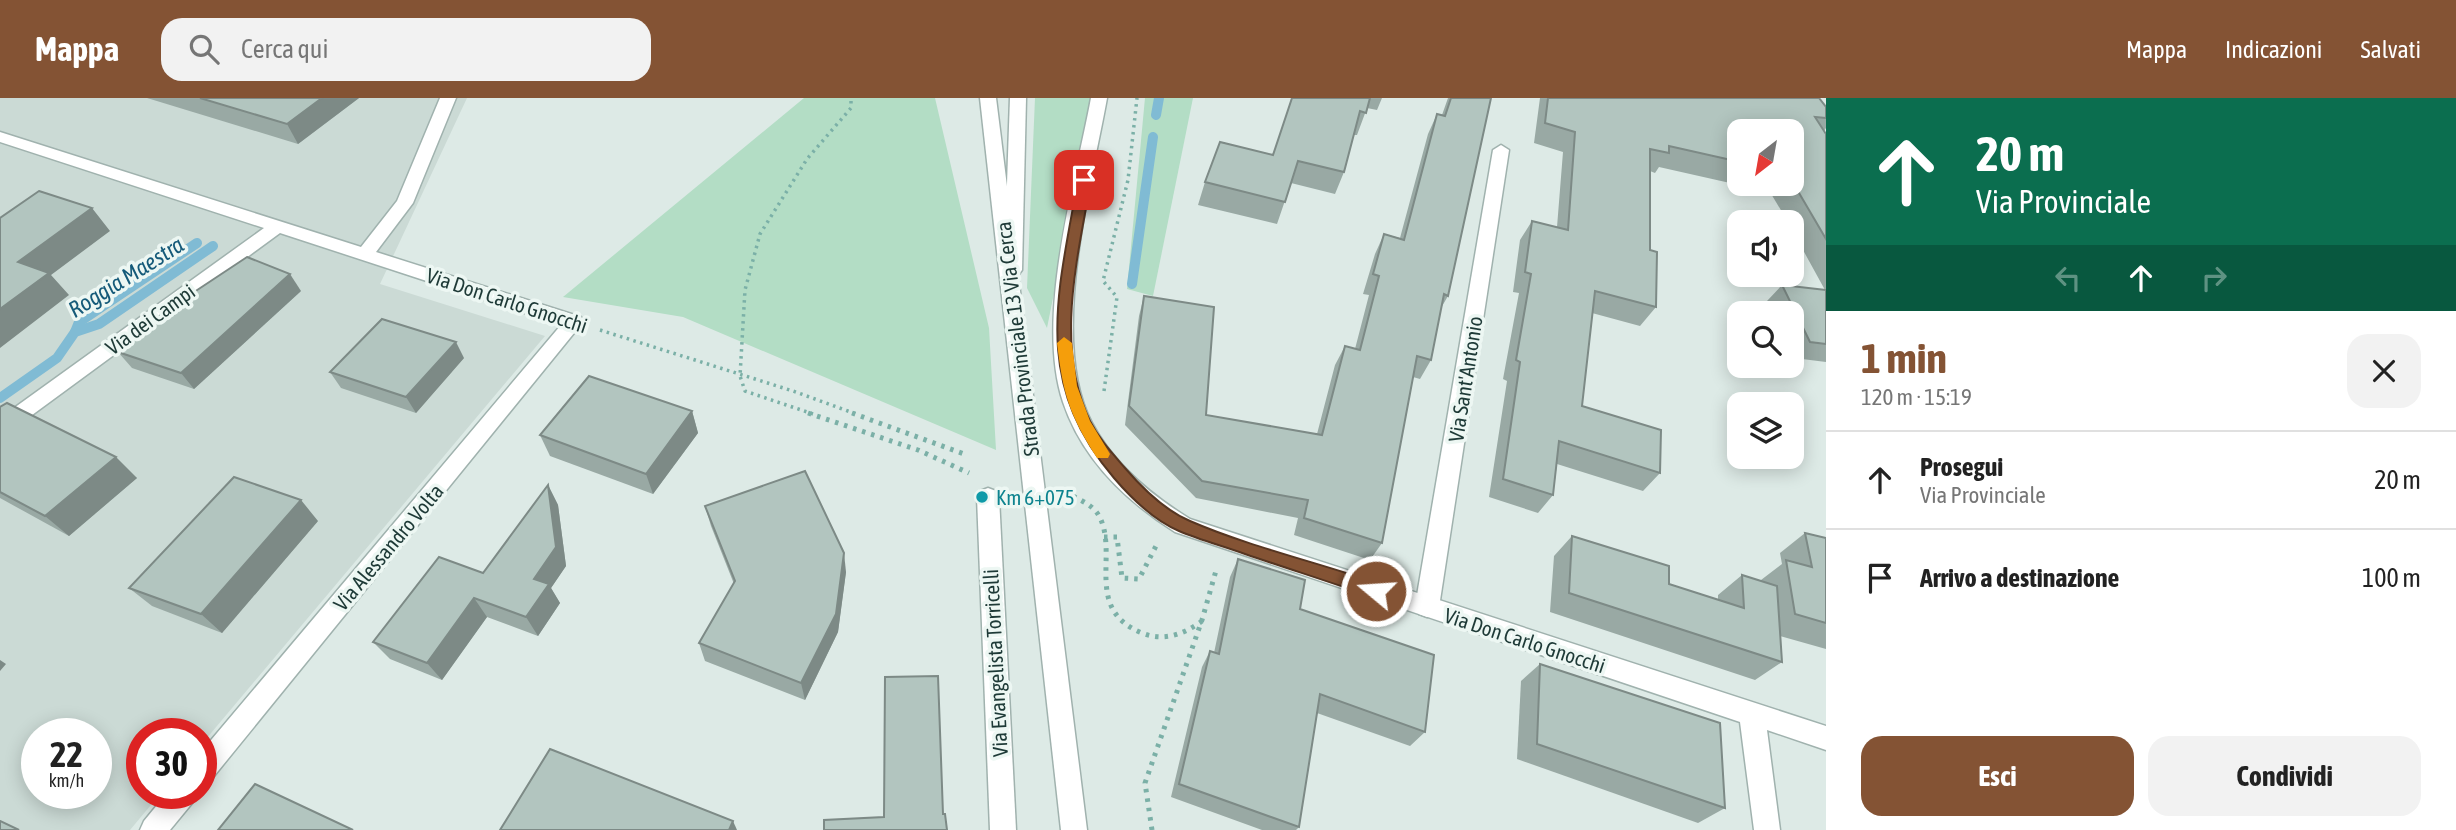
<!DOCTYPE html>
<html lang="it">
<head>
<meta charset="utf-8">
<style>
	:root { --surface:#fff; --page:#f2f2f2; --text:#222; --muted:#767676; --line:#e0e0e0; --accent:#845334 }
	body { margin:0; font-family:"Asap Condensed",sans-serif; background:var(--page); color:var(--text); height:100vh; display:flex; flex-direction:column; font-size:26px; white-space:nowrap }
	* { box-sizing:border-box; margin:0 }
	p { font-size:23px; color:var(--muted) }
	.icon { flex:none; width:38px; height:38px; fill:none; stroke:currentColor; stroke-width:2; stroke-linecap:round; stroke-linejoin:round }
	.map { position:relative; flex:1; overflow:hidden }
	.details { display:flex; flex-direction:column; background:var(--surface); width:630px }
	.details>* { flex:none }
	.guide { background:#0b6e4f; color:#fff; overflow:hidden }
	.needle { width:46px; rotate:211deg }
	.tools { position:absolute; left:1727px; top:21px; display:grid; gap:14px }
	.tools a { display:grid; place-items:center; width:77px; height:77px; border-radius:14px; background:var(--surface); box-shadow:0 4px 18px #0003; font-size:35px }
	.speed { position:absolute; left:21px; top:620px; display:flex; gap:14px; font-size:35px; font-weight:700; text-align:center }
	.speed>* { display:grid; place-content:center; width:91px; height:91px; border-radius:50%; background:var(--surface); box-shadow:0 4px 18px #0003; line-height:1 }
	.speed small { font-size:18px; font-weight:400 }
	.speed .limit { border:10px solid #d22; background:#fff; color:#111 }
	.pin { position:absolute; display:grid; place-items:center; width:60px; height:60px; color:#fff; margin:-30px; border-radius:14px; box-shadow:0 4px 10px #0006 }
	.me { position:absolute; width:77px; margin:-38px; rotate:288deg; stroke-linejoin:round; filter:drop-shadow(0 0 5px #0008) }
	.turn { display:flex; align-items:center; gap:24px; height:147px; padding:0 35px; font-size:32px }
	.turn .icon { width:91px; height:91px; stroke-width:2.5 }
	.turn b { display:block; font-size:49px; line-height:60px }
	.lanes { display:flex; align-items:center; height:66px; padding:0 35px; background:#0003; justify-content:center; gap:35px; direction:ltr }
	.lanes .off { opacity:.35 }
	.round { display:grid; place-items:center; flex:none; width:74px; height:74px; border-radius:21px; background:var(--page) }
	.summary { display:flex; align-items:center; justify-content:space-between; height:119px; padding:0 35px }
	h1 { font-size:42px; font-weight:700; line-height:52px; color:var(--accent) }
	.button { display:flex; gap:14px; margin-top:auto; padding:14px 35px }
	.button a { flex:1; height:80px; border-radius:21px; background:var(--accent); color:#fff; font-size:28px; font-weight:700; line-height:80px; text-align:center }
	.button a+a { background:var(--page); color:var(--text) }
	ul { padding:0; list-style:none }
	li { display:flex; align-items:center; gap:21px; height:98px; padding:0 35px; border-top:2px solid var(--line) }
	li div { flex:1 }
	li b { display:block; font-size:26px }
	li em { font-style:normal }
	header { display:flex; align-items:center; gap:42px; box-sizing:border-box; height:98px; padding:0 35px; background:var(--accent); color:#fff }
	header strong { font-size:33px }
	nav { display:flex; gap:38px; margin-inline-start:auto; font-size:24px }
	.search { width:490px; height:63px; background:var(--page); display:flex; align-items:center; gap:18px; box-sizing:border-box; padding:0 24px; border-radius:21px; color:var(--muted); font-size:26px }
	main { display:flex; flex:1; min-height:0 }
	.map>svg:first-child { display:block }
</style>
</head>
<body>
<header>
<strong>Mappa</strong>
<div class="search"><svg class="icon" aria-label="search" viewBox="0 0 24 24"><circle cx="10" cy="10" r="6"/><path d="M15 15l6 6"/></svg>Cerca qui</div>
<nav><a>Mappa</a><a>Indicazioni</a><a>Salvati</a></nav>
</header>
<main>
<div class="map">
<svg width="1826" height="732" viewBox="0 0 1826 732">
	<rect width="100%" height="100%" fill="#ddeae6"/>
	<path fill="#cbdad5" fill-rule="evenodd" d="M 0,0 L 467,0 L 380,186 L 545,238 L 201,647 L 201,635 L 142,635 L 142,695 L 161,695 L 130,732 L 0,732 ZM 37,635 L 96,635 L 96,695 L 37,695 Z"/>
	<g fill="#b3ddc5">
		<polygon points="804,0 935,0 989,230 996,352 683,219 563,199"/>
		<polygon points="1035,0 1093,0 1047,230 1027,190"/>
		<polygon points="1145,0 1193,0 1153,198 1127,191"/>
	</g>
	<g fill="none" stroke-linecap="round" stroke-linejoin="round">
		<g stroke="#80bbd4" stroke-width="10">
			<polyline points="1156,17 1159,0"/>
			<polyline points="1132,186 1153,39"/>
			<polyline points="75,234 79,224 197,145"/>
			<polyline points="0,300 57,260 75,234 99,226 213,148"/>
		</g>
		<g stroke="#a0b2ae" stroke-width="3">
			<polygon id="service" points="1501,47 1509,52 1439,509 1435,516 1427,519 1419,516 1415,509 1493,52"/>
		</g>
		<g stroke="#a0b2ae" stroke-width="3">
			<g id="minor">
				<polygon points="440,0 456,0 413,105 376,154 581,219 583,224 210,683 201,687 201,654 561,227 280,135 28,320 21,323 14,320 11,315 14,310 264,130 0,44 0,34 361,149 397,103"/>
				<polygon points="1010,0 1026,0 1022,172 1019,176 1007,176 1004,172"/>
				<path d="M 1091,0 L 1107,0 C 1091,89 1048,243 1092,325 C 1114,367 1151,397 1190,421 L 1826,628 L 1826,652 L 1767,632 L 1780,732 L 1754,732 L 1740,624 L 1175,434 C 1126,403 1082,361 1063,304 C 1035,220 1075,86 1091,0 Z"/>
				<polygon points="988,390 996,393 999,399 1016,732 990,732 977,399 980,393"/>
				<polygon points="167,695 197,695 193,704 170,732 140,732 144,723"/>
			</g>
		</g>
		<g stroke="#a0b2ae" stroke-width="3">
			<polygon id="tertiary" points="980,0 996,0 1087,732 1061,732"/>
		</g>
		<g stroke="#7bb0a7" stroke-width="3.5" stroke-dasharray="2.5 4.5" stroke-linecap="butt">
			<polyline points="600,232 793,293 856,316"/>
			<polyline points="1104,293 1117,199 1103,183 1128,82 1137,0"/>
			<polyline points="813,316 745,293 740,278 745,192 760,136 807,61 851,10 851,0"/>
		</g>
		<g stroke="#7bb0a7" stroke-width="5" stroke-dasharray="3.5 6" stroke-linecap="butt">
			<polyline points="808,315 918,352 969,375"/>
			<polyline points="852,315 964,356"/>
			<path d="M 1073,398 C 1084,404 1096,409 1101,422 C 1117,460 1085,512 1142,535 C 1164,544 1184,536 1202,523"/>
			<polyline points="1104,439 1117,439 1122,480 1139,481 1157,446"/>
			<polyline points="1152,732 1145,685 1202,522 1217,469"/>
		</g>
		<use href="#service" fill="#fff" fill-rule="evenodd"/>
		<use href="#minor" fill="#fff" fill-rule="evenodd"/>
		<use href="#tertiary" fill="#fff" fill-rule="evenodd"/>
	</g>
	<g fill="#99a9a4" fill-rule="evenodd">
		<polygon points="147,0 359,0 298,46"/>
		<polygon points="1292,0 1382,0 1377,12 1367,10 1357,37 1354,37 1344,74 1335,96 1291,85 1277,126 1198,107 1205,84 1273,57"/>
		<polygon points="1448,0 1491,0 1448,198 1441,210 1431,262 1420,281 1413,279 1382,445 1370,462 1294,437 1298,420 1196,400 1125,327 1139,218 1144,198 1206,317 1317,336 1335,267 1345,248 1355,251 1369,197 1363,196 1375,156 1384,136 1400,140 1428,36 1437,16 1442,17"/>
		<path d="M 1540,0 L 1819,0 L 1826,9 L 1826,30 L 1824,33 L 1826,36 L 1826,264 L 1794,260 L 1792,256 L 1792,215 L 1773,215 L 1767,203 L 1782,187 L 1825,192 L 1792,132 L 1792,124 L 1788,124 L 1770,94 L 1659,69 L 1655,75 L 1650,73 L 1650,152 L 1656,209 L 1640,228 L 1592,215 L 1582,308 L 1660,375 L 1643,393 L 1557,366 L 1553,397 L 1538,415 L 1489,399 L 1507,283 L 1503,281 L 1519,195 L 1513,194 L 1520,142 L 1532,123 L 1557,129 L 1563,54 L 1534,45 ZM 1740,33 L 1792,33 L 1792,86 L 1740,86 Z"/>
		<polygon points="301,193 194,291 132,270 118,254"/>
		<polygon points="464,260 416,315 341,290 330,274"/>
		<polygon points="0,309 137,380 69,438 0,400"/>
		<polygon points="692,313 698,335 653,396 550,358 540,337"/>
		<polygon points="548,387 558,407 566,468 551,490 560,505 538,538 487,519 442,582 390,561 373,544 483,475"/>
		<polygon points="705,408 846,474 838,534 805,602 705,563 699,545 734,486 711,428"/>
		<polygon points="318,423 222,535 152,508 129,490"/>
		<polygon points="1805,435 1826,440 1826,551 1780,538 1782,564 1755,582 1550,514 1554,458 1572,438 1669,486 1718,502 1718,497 1742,477 1761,483 1761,482 1782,466 1780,455"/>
		<polygon points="1238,461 1300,511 1425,634 1410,648 1317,615 1299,729 1296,732 1262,732 1171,699 1202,569 1210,553 1214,555 1230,479"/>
		<polygon points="1540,566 1725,710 1698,725 1517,661 1521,583"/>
	</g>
	<g fill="#7d8a86">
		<polygon points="322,0 359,0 298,46 287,26"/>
		<polygon points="92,110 110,133 51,177 69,197 0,250 0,211 18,164"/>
		<polygon points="290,176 301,193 194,291 181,275"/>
		<polygon points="456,244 464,260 416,315 406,299"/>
		<polygon points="692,313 698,335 653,396 646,376"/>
		<polygon points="116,359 137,380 69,438 45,418"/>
		<polygon points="548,387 558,407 566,468 551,490 560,505 538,538 526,519 534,481"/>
		<polygon points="301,402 318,423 222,535 201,516"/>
		<polygon points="844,455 846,474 838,534 805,602 801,585"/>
		<polygon points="474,500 487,519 442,582 427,565"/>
		<polygon points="0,562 6,566 0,573"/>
		<polygon points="733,723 737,732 729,732"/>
	</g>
	<g fill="#b2c5bf" stroke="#7d8a86" stroke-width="2">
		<polygon points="200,0 322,0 287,26"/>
		<polygon points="1292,0 1370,0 1366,15 1360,13 1344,74 1298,63 1285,104 1205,84 1220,44 1273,57"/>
		<polygon points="1451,0 1491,0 1448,198 1444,196 1431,262 1417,258 1382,445 1304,420 1308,402 1202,383 1129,308 1144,198 1214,209 1206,317 1322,337 1345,248 1360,252 1379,178 1373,176 1384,136 1404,142 1437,16 1445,18"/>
		<polygon points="1548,0 1819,0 1826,9 1826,20 1815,19 1826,36 1826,141 1792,83 1792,33 1740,33 1740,64 1669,48 1669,55 1650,51 1650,152 1657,154 1656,209 1595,193 1582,308 1661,332 1660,375 1559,343 1553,397 1503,381 1520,264 1516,262 1531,176 1525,174 1532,123 1568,132 1575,34 1545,25"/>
		<polygon points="39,93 92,110 18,164 49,175 0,211 0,120"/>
		<polygon points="247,159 290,176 181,275 118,254 164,214"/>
		<polygon points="1782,187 1826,192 1826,246 1810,244"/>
		<polygon points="382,221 456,244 406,299 330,274"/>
		<polygon points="589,278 692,313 646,376 540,337"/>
		<polygon points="7,305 116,359 45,418 0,394 0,309"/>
		<polygon points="805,373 844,455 836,516 801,585 699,545 735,483 705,408"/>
		<polygon points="234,379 301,402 201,516 129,490"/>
		<polygon points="548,387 556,449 534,481 549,486 526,519 474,500 427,565 373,544 439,459 483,475"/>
		<polygon points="1805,435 1826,440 1826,525 1795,516 1786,462 1812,469"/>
		<polygon points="1572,438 1669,468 1669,486 1744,510 1742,477 1777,488 1782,564 1569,495"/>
		<polygon points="1238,461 1305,482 1300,511 1434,557 1425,634 1320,596 1299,729 1179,686 1210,553 1219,556"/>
		<polygon points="1540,566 1720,625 1725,710 1537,646"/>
		<polygon points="938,578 943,716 945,716 947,732 824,732 824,722 884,719 885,579"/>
		<polygon points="550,651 733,723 729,732 500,732"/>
		<polygon points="255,686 353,732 218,732"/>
		<polygon points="0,723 19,732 0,732"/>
	</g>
	<path fill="#845334" stroke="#563622" stroke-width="2" d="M 1084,78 L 1091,82 C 1078,159 1054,248 1090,323 C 1099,341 1112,355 1125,370 C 1143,391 1164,412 1190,423 C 1250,449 1320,465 1383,487 L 1385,493 L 1383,498 L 1376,500 C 1333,485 1289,471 1245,456 C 1223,448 1200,442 1179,433 C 1153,422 1132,401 1114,380 C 1031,283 1058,196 1078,82 Z"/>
	<path fill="#f59e0b" d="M 1064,239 L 1072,245 L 1077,288 L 1090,323 L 1110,356 L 1108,360 L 1097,360 C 1069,316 1063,296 1057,245 Z"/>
	<circle fill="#0f9aa8" stroke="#edf7f3" stroke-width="2.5" cx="982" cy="399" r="7"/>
	<g text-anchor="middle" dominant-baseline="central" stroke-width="7" stroke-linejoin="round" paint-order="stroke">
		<g font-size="21" fill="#1e3a37" stroke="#edf7f3">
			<text transform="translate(507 202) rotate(18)">Via Don Carlo Gnocchi</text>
			<text transform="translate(150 221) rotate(-36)">Via dei Campi</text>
			<text transform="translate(1017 241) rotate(-97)">Strada Provinciale 13 Via Cerca</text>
			<text transform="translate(1465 281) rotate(-81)">Via Sant'Antonio</text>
			<text transform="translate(388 449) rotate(-50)">Via Alessandro Volta</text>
			<text transform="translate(1525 542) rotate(18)">Via Don Carlo Gnocchi</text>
			<text transform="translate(995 565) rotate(-93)">Via Evangelista Torricelli</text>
		</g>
		<g font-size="21" fill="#0d838f" stroke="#edf7f3" text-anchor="start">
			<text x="996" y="399">Km 6+075</text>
		</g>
		<g font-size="23" font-style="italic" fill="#155a79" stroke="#edf7f3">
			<text transform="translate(126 179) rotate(-32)">Roggia Maestra</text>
		</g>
	</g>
</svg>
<div class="tools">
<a><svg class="needle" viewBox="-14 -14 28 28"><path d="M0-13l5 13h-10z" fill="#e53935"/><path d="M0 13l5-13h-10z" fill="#767676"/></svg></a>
<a><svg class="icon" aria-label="sound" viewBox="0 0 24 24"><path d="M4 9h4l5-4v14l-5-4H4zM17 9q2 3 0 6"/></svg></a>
<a><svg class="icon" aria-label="search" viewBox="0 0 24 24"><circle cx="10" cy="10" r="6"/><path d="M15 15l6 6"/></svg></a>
<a><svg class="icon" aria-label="layers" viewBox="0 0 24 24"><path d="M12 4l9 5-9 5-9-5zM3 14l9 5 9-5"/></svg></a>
</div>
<div class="speed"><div>22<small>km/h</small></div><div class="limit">30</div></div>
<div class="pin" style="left:1084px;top:82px;background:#d93025"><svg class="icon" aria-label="arrive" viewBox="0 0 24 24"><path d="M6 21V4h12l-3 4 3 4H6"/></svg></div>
<svg class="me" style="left:1376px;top:493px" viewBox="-20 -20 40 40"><circle r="17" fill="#845334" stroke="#fff" stroke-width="3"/><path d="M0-11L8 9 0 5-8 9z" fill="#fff"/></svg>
</div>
<section class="details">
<div class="guide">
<div class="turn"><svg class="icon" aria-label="ahead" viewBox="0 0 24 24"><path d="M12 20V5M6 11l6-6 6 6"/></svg><div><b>20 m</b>Via Provinciale</div></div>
<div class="lanes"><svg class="icon off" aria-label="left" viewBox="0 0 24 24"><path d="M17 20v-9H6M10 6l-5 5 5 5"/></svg><svg class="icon" aria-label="ahead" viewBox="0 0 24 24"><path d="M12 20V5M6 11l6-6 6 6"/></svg><svg class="icon off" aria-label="right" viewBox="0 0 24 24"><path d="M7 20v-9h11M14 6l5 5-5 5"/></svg></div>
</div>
<div class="summary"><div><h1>1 min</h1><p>120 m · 15:19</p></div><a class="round"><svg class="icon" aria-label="close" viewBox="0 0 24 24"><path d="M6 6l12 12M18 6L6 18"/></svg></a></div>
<ul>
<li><svg class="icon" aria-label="ahead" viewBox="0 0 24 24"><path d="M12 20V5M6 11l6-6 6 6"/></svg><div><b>Prosegui</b><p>Via Provinciale</p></div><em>20 m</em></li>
<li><svg class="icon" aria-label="arrive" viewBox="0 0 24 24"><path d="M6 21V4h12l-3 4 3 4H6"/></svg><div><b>Arrivo a destinazione</b></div><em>100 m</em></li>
</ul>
<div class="button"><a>Esci</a><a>Condividi</a></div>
</section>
</main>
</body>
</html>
